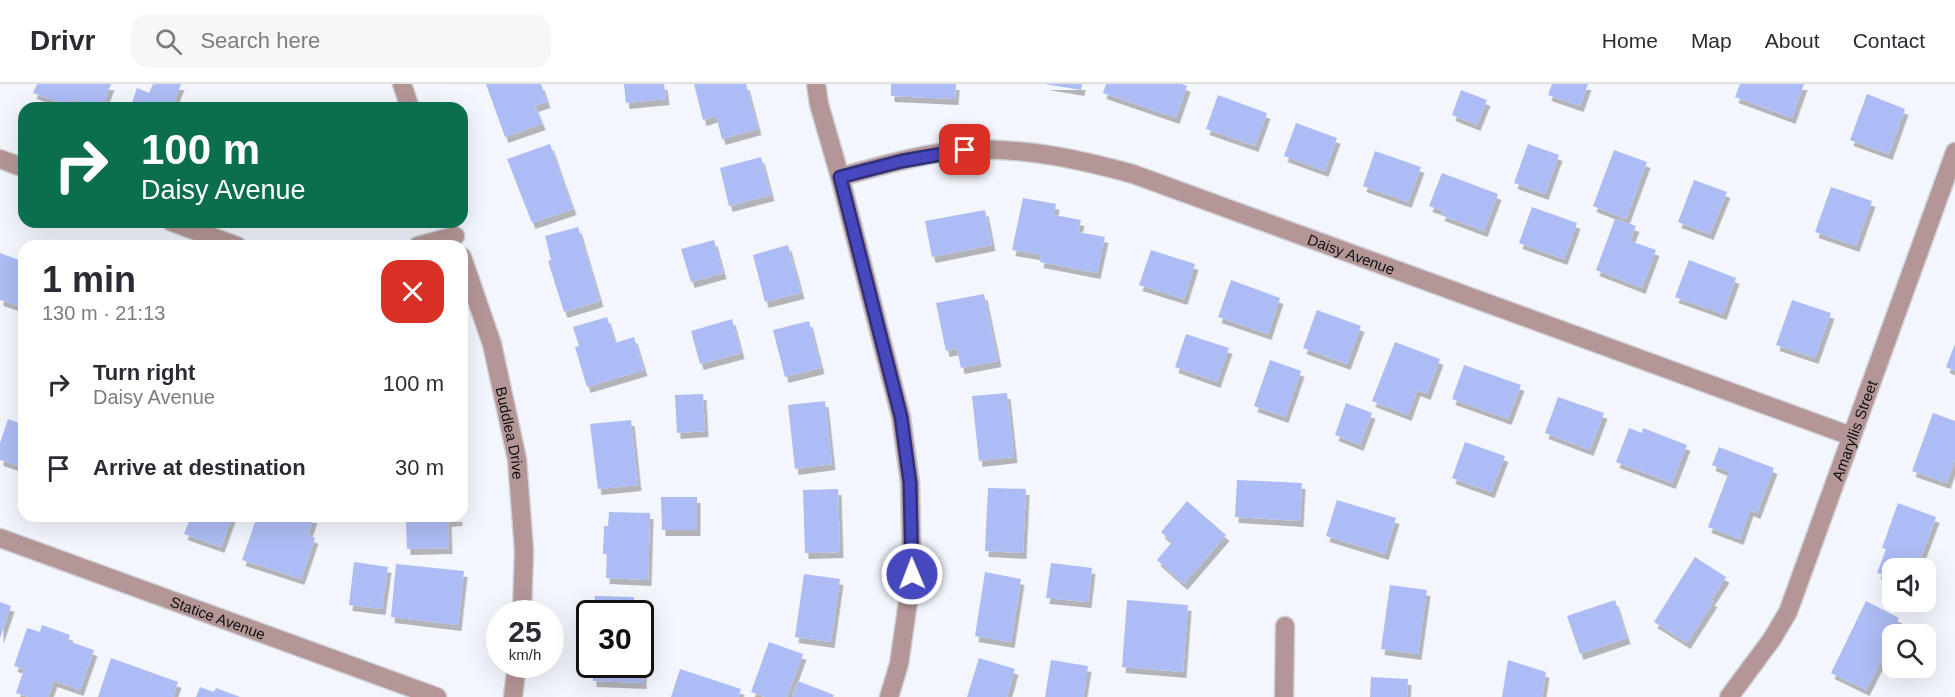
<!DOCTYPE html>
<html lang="en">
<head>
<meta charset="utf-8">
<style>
	:root { --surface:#fff; --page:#f7f7f7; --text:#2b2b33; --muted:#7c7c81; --line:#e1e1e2 }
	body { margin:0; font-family:Helvetica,sans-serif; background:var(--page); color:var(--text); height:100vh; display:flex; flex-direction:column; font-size:22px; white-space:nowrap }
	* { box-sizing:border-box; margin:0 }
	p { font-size:20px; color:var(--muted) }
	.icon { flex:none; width:33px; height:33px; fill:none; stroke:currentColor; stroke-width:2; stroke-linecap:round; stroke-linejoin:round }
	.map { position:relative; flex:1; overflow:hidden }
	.side { position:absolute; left:18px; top:156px; width:450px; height:282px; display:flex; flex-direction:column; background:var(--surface); border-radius:18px; box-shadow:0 6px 24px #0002 }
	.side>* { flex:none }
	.top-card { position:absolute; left:18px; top:18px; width:450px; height:126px; border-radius:18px; box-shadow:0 6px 24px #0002; background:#0b6e4f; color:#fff; overflow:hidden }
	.controls { position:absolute; left:1882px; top:474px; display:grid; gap:12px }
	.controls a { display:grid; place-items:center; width:54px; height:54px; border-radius:12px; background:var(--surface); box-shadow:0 6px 24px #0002; font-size:30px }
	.speed { position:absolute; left:486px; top:516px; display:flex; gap:12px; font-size:30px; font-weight:700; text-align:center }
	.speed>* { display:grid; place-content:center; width:78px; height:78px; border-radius:50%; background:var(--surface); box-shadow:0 6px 24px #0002; line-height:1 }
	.speed small { font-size:15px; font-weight:400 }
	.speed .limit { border:3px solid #111; border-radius:9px; background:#fff; color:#111 }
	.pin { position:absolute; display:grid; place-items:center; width:51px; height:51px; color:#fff; margin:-26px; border-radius:12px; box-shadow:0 3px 9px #0006 }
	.me { position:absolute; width:66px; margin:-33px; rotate:359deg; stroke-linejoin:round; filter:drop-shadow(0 0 4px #0008) }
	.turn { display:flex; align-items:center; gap:21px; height:126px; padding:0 24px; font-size:27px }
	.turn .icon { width:78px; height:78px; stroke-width:2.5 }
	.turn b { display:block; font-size:42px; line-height:51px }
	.round { display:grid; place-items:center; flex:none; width:63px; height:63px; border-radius:18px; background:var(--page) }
	.summary { display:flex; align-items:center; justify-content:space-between; height:102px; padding:0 24px }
	h1 { font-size:36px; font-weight:700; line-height:45px }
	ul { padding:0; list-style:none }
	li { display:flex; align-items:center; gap:18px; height:84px; padding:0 24px }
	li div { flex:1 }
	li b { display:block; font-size:22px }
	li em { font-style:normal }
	header { display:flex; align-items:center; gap:36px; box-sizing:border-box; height:84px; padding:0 30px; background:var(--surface); border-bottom:2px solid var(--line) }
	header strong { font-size:28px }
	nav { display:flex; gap:33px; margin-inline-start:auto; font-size:21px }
	.search { width:420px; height:54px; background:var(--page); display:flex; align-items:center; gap:15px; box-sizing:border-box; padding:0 21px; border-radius:18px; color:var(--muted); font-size:22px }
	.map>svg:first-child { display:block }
</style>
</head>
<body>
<header>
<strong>Drivr</strong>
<div class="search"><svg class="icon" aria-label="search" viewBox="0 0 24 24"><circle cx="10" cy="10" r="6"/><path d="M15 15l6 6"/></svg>Search here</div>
<nav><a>Home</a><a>Map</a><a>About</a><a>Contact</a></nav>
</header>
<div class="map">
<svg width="1955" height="613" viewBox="0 0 1955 613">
	<defs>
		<filter id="shadow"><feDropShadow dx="3.5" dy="6" stdDeviation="0" flood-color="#0004"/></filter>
	</defs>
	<rect width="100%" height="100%" fill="#f4f6fe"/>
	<g fill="#adbcf4" filter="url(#shadow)">
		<polygon points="37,0 111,0 102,24 97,24 74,15 72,23 33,9"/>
		<polygon points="153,0 181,0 174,18 189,24 130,24 137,4 149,9"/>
		<polygon points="486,0 541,0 547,18 535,22 542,40 505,53"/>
		<polygon points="624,0 664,0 666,15 626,19"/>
		<polygon points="694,0 746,0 758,45 722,55 716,32 703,36"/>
		<polygon points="891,0 956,0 955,15 891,12"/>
		<polygon points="1045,0 1082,0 1081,6"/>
		<polygon points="1106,0 1182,0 1187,2 1176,34 1103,9"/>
		<polygon points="1552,0 1588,0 1580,22 1548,11"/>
		<polygon points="1740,0 1804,0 1792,34 1735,13"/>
		<polygon points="1461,6 1487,16 1477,41 1452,31"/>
		<polygon points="1867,10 1905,25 1889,70 1850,56"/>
		<polygon points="1218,11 1267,29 1255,62 1206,45"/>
		<polygon points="1296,39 1337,54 1325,87 1284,72"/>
		<polygon points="550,60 573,125 532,139 507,75"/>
		<polygon points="1528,60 1559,71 1545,110 1514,99"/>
		<polygon points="1614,66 1647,78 1626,135 1593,122"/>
		<polygon points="1375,67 1421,83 1408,118 1363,102"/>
		<polygon points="761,73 771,111 729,122 720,84"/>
		<polygon points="1442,89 1498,110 1484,147 1441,131 1443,127 1429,122"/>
		<polygon points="1694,96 1727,108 1710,150 1678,138"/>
		<polygon points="1831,103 1872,117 1856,162 1815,148"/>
		<polygon points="1023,114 1056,120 1054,131 1081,136 1078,148 1105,153 1097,189 1040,178 1041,171 1012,166"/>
		<polygon points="1532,123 1577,139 1564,175 1519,159"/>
		<polygon points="985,126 992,161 932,173 925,137"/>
		<polygon points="1615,135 1636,142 1630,157 1656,166 1642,204 1596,186"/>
		<polygon points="578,143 600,217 564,228 548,177 551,176 545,152"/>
		<polygon points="714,156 723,189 691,198 681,165"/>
		<polygon points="788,161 801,209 765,218 753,171"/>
		<polygon points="24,163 24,224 0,216 0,169 19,176"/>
		<polygon points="1151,166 1195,180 1184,215 1139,201"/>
		<polygon points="1689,176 1736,194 1723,230 1675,213"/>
		<polygon points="1231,196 1280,214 1268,250 1218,233"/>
		<polygon points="984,210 998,277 961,284 957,265 946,267 936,219"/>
		<polygon points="1792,216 1831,229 1815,274 1776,261"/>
		<polygon points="1317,226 1361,242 1347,280 1303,264"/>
		<polygon points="607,233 615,259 634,253 644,286 587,303 575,263 579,262 573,243"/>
		<polygon points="732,235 741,269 700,280 691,247"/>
		<polygon points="809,237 821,284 785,293 773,246"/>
		<polygon points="1186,250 1229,264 1217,298 1175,283"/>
		<polygon points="1395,258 1440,275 1427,310 1417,306 1408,331 1372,317"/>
		<polygon points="1955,260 1955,287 1946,283"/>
		<polygon points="1270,276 1301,287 1285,333 1254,322"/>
		<polygon points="1464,281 1521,301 1508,335 1452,315"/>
		<polygon points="1007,309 1014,373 979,377 972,312"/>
		<polygon points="703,310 705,347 677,349 675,311"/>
		<polygon points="1558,313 1604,329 1590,366 1545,349"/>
		<polygon points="825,317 832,380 795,385 788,321"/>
		<polygon points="1346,319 1372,329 1360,361 1335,351"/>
		<polygon points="1933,329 1955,337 1955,376 1947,399 1912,387"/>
		<polygon points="8,335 24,341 24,384 0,376 0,359"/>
		<polygon points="631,336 638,401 598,405 590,340"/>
		<polygon points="1629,344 1642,349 1643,344 1687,361 1672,399 1616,378"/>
		<polygon points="1465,358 1505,372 1491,408 1452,394"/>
		<polygon points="1719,363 1774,384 1757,429 1750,426 1740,455 1708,443 1729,388 1712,381"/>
		<polygon points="1237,396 1302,399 1300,437 1235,433"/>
		<polygon points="988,404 1026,405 1023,469 985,467"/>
		<polygon points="838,405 840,468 805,469 803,406"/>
		<polygon points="661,413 697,413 697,446 662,446"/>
		<polygon points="1337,416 1396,434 1385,470 1326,452"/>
		<polygon points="1187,417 1226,451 1184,500 1157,476 1172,458 1161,448"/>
		<polygon points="1898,419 1936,433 1917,484 1893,484 1893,494 1877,489 1886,465 1882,464"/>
		<polygon points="609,428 650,429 648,496 606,494 607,470 603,470 604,442 608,442"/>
		<polygon points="191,432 232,432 221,463 184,450"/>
		<polygon points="257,432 261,434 262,432 314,433 308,451 315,454 301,495 242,476"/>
		<polygon points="404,432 459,432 459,436 448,437 449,464 407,465 406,438 404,438"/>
		<polygon points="1695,473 1726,493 1711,516 1714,517 1687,559 1654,538"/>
		<polygon points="354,478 388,483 382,525 349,521"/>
		<polygon points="1051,479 1092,484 1088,518 1046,514"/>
		<polygon points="396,480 464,487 458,541 391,533"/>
		<polygon points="985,488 1021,495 1011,558 975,552"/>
		<polygon points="804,490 840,495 831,558 795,553"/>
		<polygon points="1390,501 1427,506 1418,570 1381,565"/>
		<polygon points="595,512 634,513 633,530 594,530"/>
		<polygon points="1127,516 1188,521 1183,588 1122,583"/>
		<polygon points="1615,516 1627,554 1580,570 1567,532"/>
		<polygon points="1866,517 1899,534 1886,560 1889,561 1866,606 1831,589"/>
		<polygon points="0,518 11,522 0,554"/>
		<polygon points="42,541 70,551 68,557 94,566 80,606 54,597 48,613 29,613 16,609 24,585 14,582 27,544 40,548"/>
		<polygon points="640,551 644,551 643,599 593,597 593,580 640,580"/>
		<polygon points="769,558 803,570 787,613 765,613 751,608"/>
		<polygon points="111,574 178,598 173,613 98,613"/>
		<polygon points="979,574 1015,585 1007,613 967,613"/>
		<polygon points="1051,576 1088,582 1083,613 1045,613"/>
		<polygon points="1508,576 1546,588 1542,613 1502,613"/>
		<polygon points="680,585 741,605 738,613 671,613"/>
		<polygon points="1371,593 1408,595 1407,613 1370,613"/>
		<polygon points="798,597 834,611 833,613 792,613"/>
		<polygon points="200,603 214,608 216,604 240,613 196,613"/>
	</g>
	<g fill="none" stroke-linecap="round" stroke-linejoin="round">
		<g stroke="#cfd1d8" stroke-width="21">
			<g id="minor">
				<polyline points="402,0 410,24"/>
				<polyline points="816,0 819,20 840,93 901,333 910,399 912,490 899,580 889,613"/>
				<polyline points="0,75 24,84"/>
				<path id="s1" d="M 840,93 C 880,82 923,69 965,66 C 1023,63 1078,75 1133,90 L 1851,352"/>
				<polyline points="172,138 237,162"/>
				<polyline points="418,162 455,152"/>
				<path id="s2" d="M 462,173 L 492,260 L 517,375 L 524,466 L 522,530"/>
				<path id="s3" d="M 0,454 L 437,613"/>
				<polyline points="513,613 517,580"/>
				<polyline points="1284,613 1285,542"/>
				<path id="s4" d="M 1729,613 L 1772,555 L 1788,528 L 1955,68"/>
			</g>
		</g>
		<use href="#minor" stroke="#b59696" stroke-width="18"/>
	</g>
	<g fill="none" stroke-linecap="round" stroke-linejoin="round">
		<g stroke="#2f2f7c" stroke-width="15">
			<polyline id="route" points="912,490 910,399 901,333 840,93 902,77 965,66"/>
		</g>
		<use href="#route" stroke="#4848be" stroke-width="10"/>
	</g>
	<g text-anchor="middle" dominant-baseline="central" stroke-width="6" stroke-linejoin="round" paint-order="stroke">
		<g font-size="15" fill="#0e0f12" stroke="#fff">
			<text stroke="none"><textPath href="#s1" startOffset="531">Daisy Avenue</textPath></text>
			<text stroke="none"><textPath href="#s4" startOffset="297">Amaryllis Street</textPath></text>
			<text stroke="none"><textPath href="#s2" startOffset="183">Buddlea Drive</textPath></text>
			<text stroke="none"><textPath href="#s3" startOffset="232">Statice Avenue</textPath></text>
		</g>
	</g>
</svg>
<div class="controls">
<a><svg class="icon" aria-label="sound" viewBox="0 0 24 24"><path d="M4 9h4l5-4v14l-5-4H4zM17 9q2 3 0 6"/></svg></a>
<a><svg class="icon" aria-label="search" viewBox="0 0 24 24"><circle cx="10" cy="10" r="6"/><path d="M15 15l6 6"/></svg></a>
</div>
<div class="speed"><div>25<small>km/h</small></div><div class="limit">30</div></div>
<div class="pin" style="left:965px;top:66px;background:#d93025"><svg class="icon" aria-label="arrive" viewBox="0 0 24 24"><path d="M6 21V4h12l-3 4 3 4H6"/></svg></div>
<svg class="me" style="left:912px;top:490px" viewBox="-20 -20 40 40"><circle r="17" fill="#4848be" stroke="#fff" stroke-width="3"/><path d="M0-11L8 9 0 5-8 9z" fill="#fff"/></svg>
<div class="top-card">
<div class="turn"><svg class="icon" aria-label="right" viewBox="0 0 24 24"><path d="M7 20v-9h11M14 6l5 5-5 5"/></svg><div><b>100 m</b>Daisy Avenue</div></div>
</div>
<section class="side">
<div class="summary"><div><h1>1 min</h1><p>130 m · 21:13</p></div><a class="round" style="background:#d93025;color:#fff"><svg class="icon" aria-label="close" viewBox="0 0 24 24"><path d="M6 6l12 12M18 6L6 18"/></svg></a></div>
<ul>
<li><svg class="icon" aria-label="right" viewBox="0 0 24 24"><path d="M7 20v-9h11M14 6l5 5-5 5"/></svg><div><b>Turn right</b><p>Daisy Avenue</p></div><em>100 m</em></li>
<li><svg class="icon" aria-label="arrive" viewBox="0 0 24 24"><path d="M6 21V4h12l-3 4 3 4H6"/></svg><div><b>Arrive at destination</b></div><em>30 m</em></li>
</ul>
</section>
</div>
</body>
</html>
